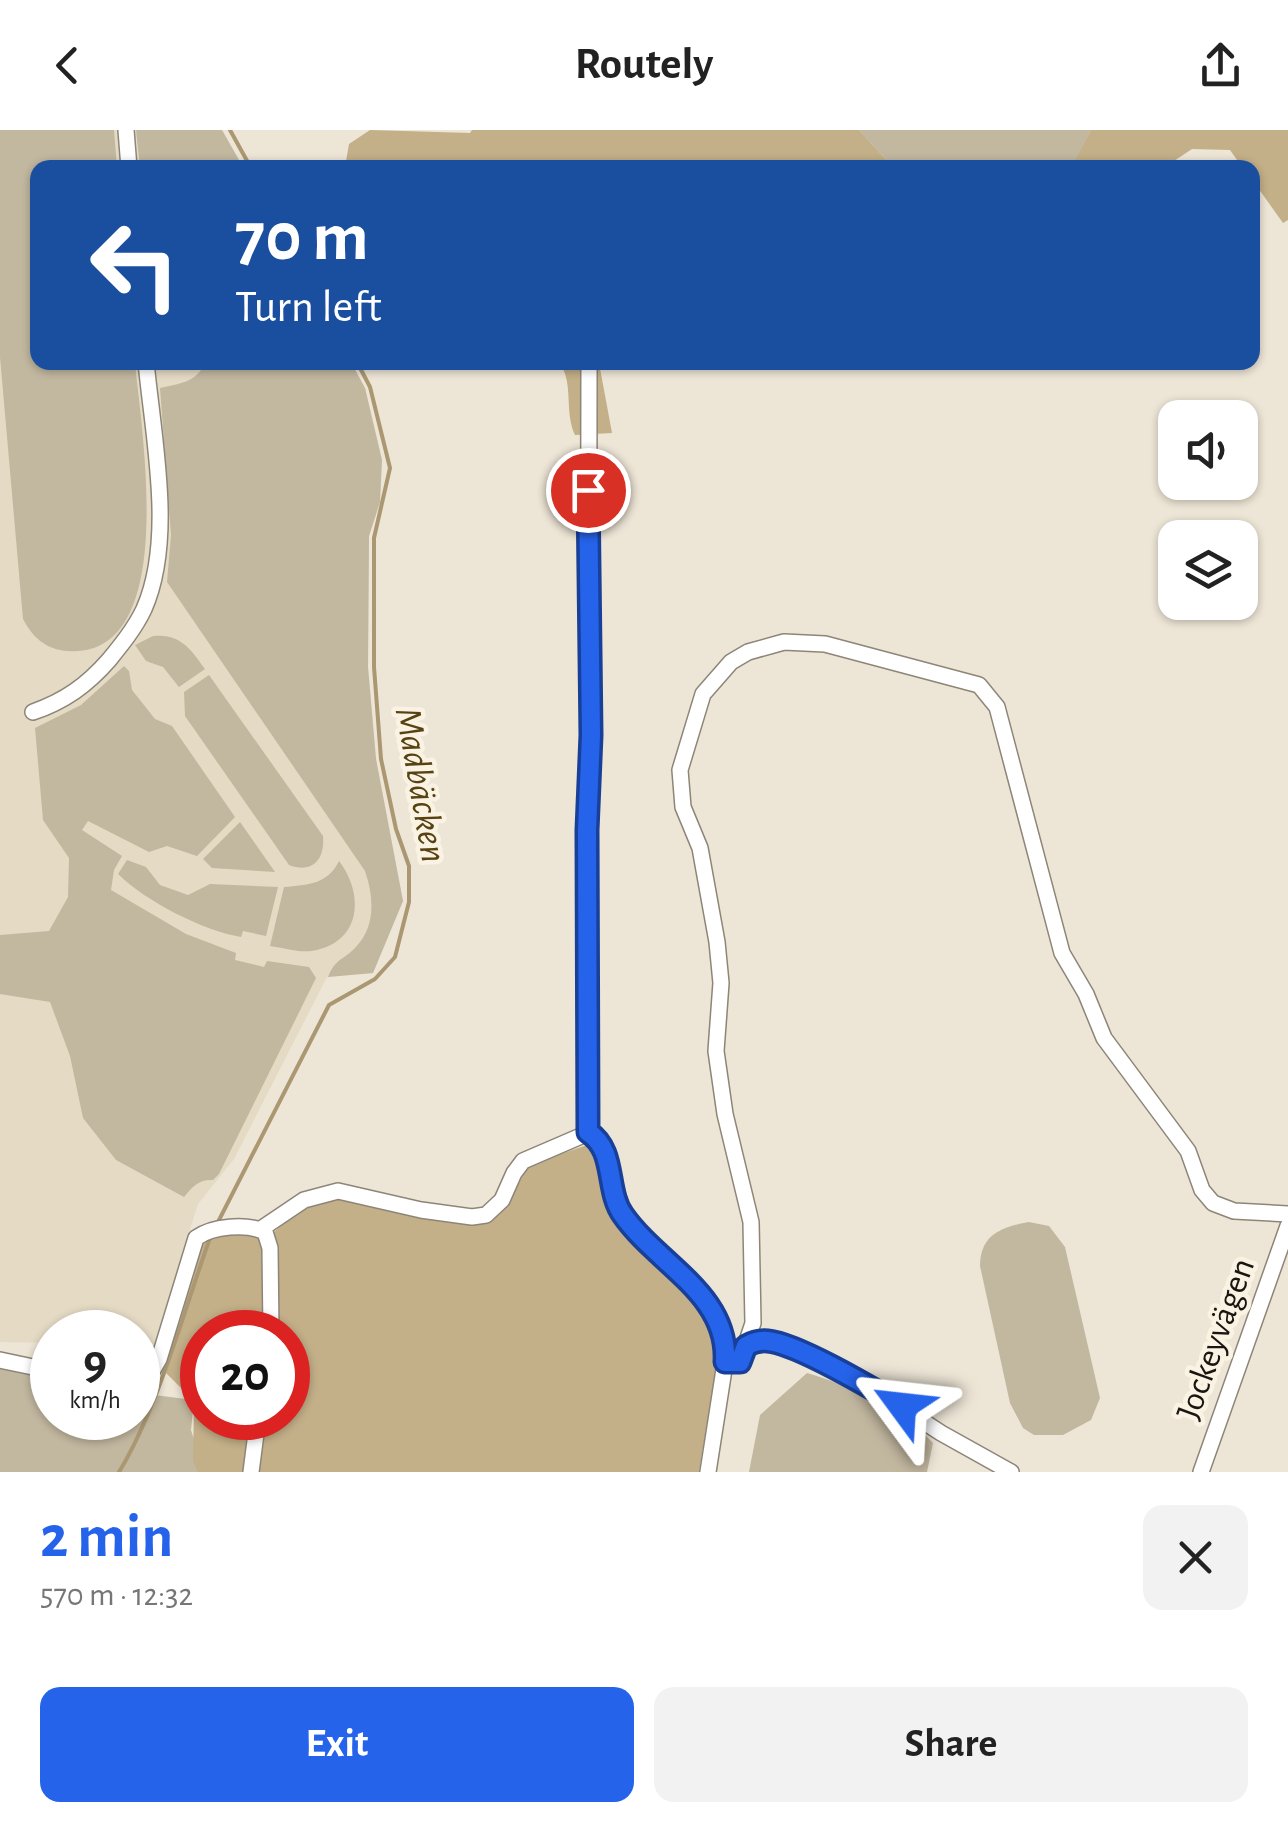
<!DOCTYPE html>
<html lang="en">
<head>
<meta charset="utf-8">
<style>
	:root { --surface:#fff; --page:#f2f2f2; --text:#222; --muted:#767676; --accent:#2563eb }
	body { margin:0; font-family:"Alegreya Sans",sans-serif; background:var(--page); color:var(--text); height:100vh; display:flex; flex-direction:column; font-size:38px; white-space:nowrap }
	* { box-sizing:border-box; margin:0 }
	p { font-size:32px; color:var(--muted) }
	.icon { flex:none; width:55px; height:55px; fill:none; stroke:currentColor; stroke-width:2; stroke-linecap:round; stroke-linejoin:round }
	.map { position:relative; height:1342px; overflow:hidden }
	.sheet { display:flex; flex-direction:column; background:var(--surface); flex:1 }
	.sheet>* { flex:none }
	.top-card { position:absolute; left:30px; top:30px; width:1230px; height:210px; border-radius:20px; box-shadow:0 2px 8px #0004; background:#1a4fa0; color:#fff; overflow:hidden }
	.controls { position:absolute; left:1158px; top:270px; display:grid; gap:20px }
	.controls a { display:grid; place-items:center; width:100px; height:100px; border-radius:20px; background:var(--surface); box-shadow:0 2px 8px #0004; font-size:50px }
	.speed { position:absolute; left:30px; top:1180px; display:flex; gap:20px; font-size:50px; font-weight:700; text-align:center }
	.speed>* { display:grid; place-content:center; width:130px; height:130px; border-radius:50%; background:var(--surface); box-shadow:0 2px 8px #0004; line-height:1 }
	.speed small { font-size:25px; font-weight:400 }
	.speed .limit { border:15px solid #d22; background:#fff; color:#111 }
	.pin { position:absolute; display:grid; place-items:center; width:85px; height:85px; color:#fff; margin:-42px; border:5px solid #fff; border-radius:50%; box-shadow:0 2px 10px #0007 }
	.me { position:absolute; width:110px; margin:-55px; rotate:300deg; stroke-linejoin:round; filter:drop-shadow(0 0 8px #0008) }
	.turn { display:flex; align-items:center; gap:35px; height:210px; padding:0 40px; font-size:45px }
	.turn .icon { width:130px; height:130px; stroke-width:2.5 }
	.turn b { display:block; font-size:70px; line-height:85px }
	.round { display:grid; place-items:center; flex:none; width:105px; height:105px; border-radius:20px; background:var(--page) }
	.head { display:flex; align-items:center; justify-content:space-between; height:170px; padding:0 40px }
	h1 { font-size:60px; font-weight:700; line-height:75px; color:var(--accent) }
	.primary-button { display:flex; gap:20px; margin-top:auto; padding:20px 40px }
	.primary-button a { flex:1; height:115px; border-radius:20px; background:var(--accent); color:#fff; font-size:40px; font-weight:700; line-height:115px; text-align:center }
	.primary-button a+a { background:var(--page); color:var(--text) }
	header { display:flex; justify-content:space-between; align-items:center; height:130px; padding:0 40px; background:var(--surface); font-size:45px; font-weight:700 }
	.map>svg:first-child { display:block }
</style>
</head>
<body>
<header><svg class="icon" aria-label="back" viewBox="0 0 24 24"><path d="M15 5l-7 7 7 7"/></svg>Routely<svg class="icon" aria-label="share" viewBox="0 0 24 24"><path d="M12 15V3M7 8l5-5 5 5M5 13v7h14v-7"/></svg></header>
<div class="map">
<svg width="1288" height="1342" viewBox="0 0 1288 1342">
	<rect width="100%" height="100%" fill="#ede5d6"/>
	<polygon fill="#e5dac4" points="0,0 222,0 243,37 38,38 38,232 351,233 365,258 382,330 380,372 369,406 368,537 376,629 403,771 373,843 327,847 234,1029 198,1074 154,1214 138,1214 138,1202 52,1202 52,1213 0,1212"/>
	<g fill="#c2b79f">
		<path d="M 0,0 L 114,0 L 117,37 L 38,38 L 38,232 L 135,233 C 141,298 178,515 78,521 C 52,523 35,512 23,489 L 0,227 Z"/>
		<polygon points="136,0 222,0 243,37 140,37"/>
		<polygon points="859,0 1091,0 1071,38 893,37"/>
		<path d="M 351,232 L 365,258 L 382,330 L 380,372 L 369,406 L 368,537 L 376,629 L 403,771 L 373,843 L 328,847 C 336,828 342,831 355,818 C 376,797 374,767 365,741 L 167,452 L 171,405 L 160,258 C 179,254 197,252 205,233 Z"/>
		<path d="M 153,506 C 180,503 191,519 205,539 L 179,557 L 163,537 L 146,531 L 135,515 Z"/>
		<path d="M 124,536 L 129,541 L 132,560 L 155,589 L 172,596 L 235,687 L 197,726 L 167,716 L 149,722 L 88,691 L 82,700 L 122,726 L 114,740 L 111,760 L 186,804 L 236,823 L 235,830 L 264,837 L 267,831 L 309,837 L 316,848 L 219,1044 L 213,1050 C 199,1049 192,1057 184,1067 L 116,1030 L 83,988 L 70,926 L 50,872 L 0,864 L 0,805 L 49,801 L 68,767 L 69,728 L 43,690 L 35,598 L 81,575 Z"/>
		<path d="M 209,545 L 323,706 C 325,729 313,744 289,735 L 185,586 L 184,562 Z"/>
		<polygon points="240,692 275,742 212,738 203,729"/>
		<path d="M 127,730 L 146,737 L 160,755 L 188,765 L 210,754 L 278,757 L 266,806 L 243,801 L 241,807 C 204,801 145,771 118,744 Z"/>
		<path d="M 339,731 C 363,762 363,809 317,820 C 302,824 285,818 270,816 L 284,757 C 308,755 328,754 339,731 Z"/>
		<path d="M 1029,1092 L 1049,1096 L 1065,1117 L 1100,1268 L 1091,1290 L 1063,1305 L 1034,1305 L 1023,1298 L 1010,1273 L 980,1136 C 980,1105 1001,1097 1029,1092 Z"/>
		<polygon points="0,1234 52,1244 52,1288 138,1288 138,1263 194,1270 191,1300 204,1342 0,1342"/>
		<path d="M 807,1243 C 851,1256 901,1279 933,1313 L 927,1342 L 749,1342 L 760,1285 Z"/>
	</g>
	<g fill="#c3af88" fill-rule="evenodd">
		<polygon points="370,0 470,3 472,0 859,0 893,37 345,37 349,14"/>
		<polygon points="1091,0 1288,0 1288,90 1283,93 1253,51 1252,38 1242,37 1230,20 1192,19 1165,37 1071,37"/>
		<path d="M 560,233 L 599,233 L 612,303 L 575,305 C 564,281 574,255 560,233 Z"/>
		<path d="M 587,1015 L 593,1022 L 613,1090 L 685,1160 L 712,1197 L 718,1224 L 699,1342 L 198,1342 L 193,1331 L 194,1271 L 166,1243 L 202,1111 C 220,1097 246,1104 267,1108 L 303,1077 L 333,1065 L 464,1093 L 490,1091 L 504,1079 L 529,1035 ZM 202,1202 L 288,1202 L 288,1288 L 202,1288 Z"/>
	</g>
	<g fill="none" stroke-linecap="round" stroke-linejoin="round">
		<g stroke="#ab9872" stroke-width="4">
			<polyline points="230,0 251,38"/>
			<polyline points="218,1092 329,875 375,849 395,827 409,772 409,736 396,699 381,629 374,537 374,408 390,338 370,257 357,232"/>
			<path d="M 119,1342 C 158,1278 184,1180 210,1108"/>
		</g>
		<g stroke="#8d8678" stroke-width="18">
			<g id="minor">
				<polyline points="126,0 129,38"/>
				<path d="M 33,582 C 65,571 87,555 109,530 C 122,514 135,498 144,479 C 175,409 153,307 146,232"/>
				<polyline points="588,1003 589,232"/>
				<polyline points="261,1099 304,1070 338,1061 421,1080 472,1087 486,1085 502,1070 514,1043 523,1031 588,1003 604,1016 623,1085 705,1171 723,1199 725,1233 708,1342"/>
				<polyline points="746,1216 764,1211 775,1212 872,1258 941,1303 1011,1342"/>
				<polyline points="0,1230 52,1241"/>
				<polyline points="725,1233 740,1232 753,1193 751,1092 725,984 716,921 721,853 717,812 700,718 683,677 680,640 703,564 731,532 748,522 784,512 825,514 979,555 997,577 1062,823 1086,864 1104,908 1188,1021 1202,1060 1213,1073 1234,1081 1288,1084"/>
				<path d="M 138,1253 L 151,1243 L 159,1229 L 196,1108 C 212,1096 247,1093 265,1102 L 270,1118 L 271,1202"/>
				<polyline points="251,1342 258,1288"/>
				<polyline points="1201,1342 1288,1096"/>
			</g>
		</g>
		<use href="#minor" stroke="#fff" stroke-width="15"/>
	</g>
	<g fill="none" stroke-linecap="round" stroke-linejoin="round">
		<g stroke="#184099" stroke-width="25">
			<path id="route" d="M 588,360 L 591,605 L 587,700 L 588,1002 C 617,1021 605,1060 623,1085 C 658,1135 729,1164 725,1232 L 740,1232 L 746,1216 C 753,1212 760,1210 768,1211 C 798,1214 875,1260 902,1276"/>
		</g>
		<use href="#route" stroke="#2563eb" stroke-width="18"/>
	</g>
	<g text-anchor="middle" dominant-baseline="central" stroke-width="9" stroke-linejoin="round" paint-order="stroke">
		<g font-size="35" fill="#191611" stroke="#faf3e4">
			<text transform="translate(1216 1209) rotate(-70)">Jockeyvägen</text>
		</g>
		<g font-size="38" font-style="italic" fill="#574212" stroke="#faf3e4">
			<text transform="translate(420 655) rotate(80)">Madbäcken</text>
		</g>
	</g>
</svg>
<div class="controls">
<a><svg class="icon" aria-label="sound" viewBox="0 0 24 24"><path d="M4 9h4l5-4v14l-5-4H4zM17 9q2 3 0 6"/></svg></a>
<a><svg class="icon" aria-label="layers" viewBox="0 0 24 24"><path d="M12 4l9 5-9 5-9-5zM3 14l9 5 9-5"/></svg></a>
</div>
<div class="speed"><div>9<small>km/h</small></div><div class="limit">20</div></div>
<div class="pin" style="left:588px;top:360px;background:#d93025"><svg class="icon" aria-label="arrive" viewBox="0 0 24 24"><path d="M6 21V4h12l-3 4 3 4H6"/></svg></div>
<svg class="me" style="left:902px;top:1276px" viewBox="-20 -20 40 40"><path d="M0-17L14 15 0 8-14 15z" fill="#2563eb" stroke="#fff" stroke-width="4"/></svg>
<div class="top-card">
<div class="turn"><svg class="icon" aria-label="left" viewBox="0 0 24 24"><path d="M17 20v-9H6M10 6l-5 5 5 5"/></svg><div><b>70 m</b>Turn left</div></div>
</div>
</div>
<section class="sheet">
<div class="head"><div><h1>2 min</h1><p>570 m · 12:32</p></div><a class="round"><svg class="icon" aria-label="close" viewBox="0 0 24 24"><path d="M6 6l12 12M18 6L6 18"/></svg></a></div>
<div class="primary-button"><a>Exit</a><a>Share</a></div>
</section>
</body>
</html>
